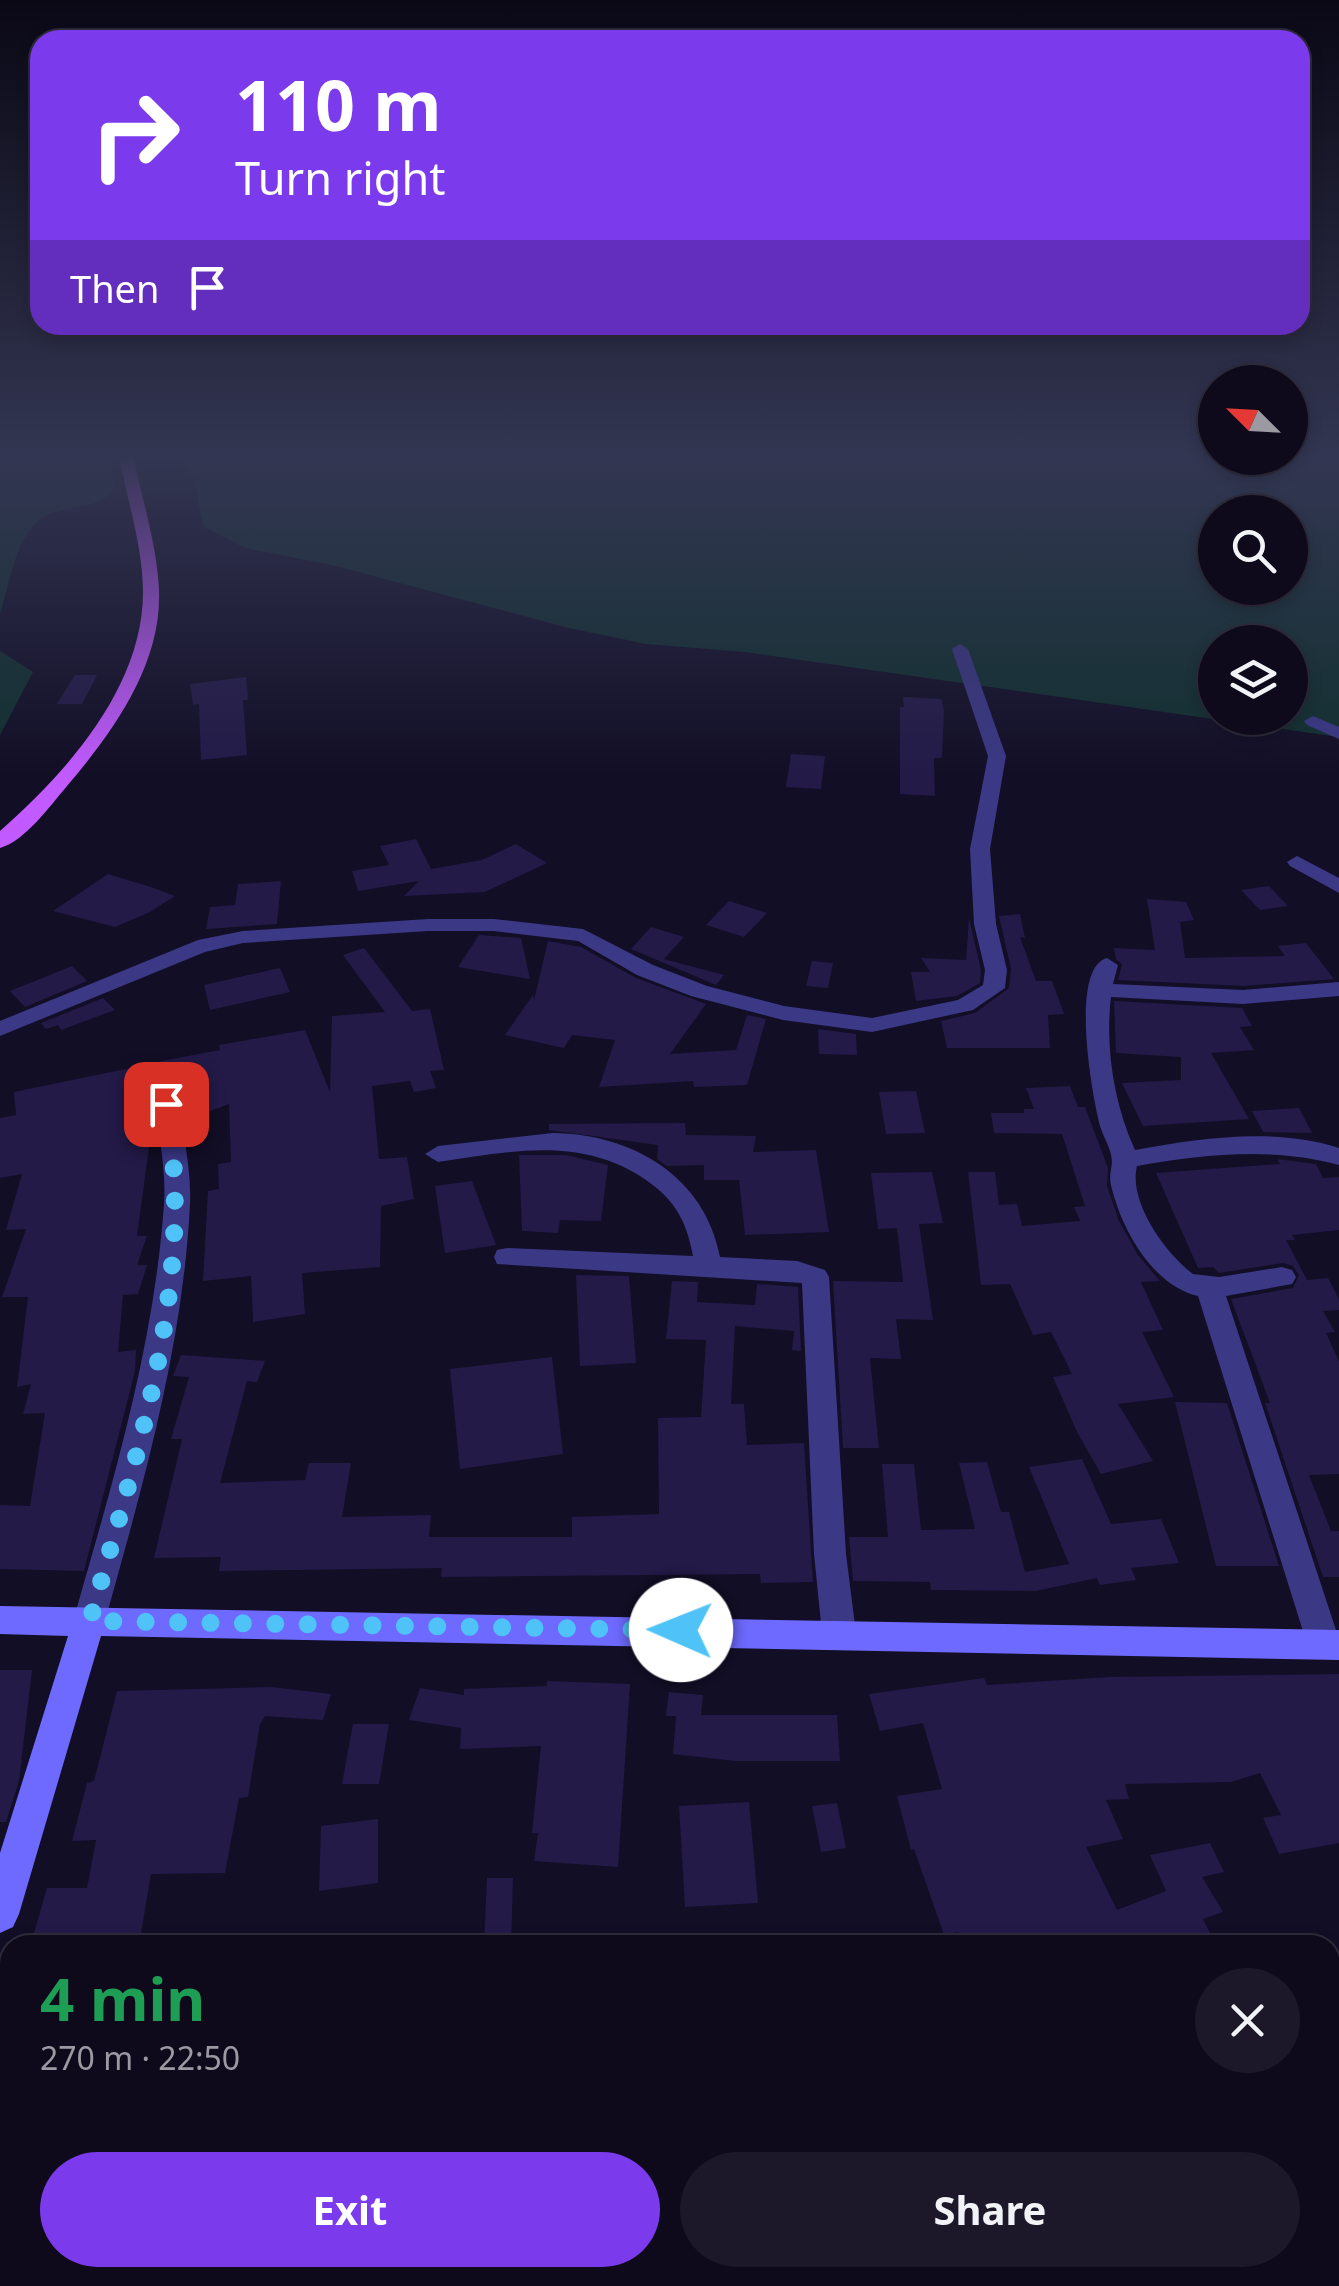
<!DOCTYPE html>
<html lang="en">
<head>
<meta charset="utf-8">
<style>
	:root { --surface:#0e0a1c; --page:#1c1829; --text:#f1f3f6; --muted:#9b9aa3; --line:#2e2b3b; --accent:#7c3aed }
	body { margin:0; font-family:"Noto Sans",sans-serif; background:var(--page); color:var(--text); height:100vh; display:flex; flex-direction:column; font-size:38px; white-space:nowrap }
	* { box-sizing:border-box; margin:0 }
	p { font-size:32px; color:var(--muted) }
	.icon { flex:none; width:55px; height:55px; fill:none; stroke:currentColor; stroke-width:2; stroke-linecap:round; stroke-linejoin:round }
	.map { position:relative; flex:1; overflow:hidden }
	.side { position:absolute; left:0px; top:1935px; width:1340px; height:352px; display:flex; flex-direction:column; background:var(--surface); border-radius:30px 30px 0 0; box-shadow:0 5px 15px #0003,0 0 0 2px var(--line) }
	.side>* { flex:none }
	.top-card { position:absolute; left:30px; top:30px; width:1280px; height:305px; border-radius:30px; box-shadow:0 5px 15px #0003,0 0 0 2px var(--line); background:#7c3aed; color:#fff; overflow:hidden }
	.needle { width:65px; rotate:294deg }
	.tools { position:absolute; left:1198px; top:365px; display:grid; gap:20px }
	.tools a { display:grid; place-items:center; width:110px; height:110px; border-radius:50%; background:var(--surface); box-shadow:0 5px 15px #0003,0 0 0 2px var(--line); font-size:50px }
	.pin { position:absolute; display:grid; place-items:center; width:85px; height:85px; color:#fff; margin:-42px; border-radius:20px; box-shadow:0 5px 15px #0006 }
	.me { position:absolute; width:110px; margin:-55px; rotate:271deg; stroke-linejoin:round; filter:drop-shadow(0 0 8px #0008) }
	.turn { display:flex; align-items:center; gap:35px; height:210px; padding:0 40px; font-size:45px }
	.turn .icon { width:130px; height:130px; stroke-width:2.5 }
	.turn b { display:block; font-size:70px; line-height:85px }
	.then { display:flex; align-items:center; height:95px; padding:0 40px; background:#0003; gap:20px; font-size:38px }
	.round { display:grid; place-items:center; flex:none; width:105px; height:105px; border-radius:52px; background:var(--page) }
	.headline { display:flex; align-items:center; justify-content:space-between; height:170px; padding:0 40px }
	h1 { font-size:60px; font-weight:700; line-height:75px; color:#1e9e55 }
	.button { display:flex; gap:20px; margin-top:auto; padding:20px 40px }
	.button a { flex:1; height:115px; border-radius:60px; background:var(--accent); color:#fff; font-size:40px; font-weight:700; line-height:115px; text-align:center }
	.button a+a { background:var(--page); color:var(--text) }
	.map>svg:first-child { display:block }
</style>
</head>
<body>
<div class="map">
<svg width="1339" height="2286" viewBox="0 0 1339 2286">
	<rect width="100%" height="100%" fill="#120e26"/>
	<g fill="#11302f" fill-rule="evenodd">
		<path d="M 0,455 L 110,455 L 114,489 C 96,514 55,502 35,524 C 14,546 9,586 0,614 Z"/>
		<path d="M 182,455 L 1339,455 L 1339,737 L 745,652 L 646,644 L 569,628 L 332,565 L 245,548 L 203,526 L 195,485 ZM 1215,512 L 1290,512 L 1290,588 L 1215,588 ZM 1215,642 L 1290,642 L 1290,718 L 1215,718 Z"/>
		<polygon points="0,651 33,672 0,735"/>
	</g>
	<g fill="#231a48">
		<polygon points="75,675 97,675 82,704 57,704"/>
		<polygon points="246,677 248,700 243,700 247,755 201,760 199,704 193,705 190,684"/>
		<polygon points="903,697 941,699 944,710 942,758 934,758 935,796 900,794 900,707 904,707"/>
		<polygon points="791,754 825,756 821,789 786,787"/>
		<polygon points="416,839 431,869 482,860 516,844 547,863 485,892 404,896 419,881 358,891 352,871 389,865 380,846"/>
		<polygon points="108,874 151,887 175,896 150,912 115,927 53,911"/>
		<polygon points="281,881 277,924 206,929 210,907 235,905 238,884"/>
		<polygon points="1269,886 1288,906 1260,910 1241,890"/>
		<polygon points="1147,899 1186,902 1194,920 1180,922 1185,958 1285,956 1278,946 1306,943 1334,979 1243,986 1118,980 1122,964 1116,959 1114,948 1155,950"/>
		<polygon points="729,901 767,913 744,937 706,925"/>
		<polygon points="1020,914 1025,938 1020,937 1036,981 1052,981 1064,1014 1048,1015 1050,1048 947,1048 941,1021 975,1013 1009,988 1011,969 999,916"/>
		<polygon points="969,918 981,970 980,983 957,996 916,1001 911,972 930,972 921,958 966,960"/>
		<polygon points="651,927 684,937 664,959 724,975 716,985 631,949"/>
		<polygon points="479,935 521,938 530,979 458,967"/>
		<polygon points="548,941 581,947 636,978 706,1004 670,1054 736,1050 747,1015 766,1019 747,1085 694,1087 693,1081 599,1087 615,1040 572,1035 564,1048 505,1035 533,995 534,1000"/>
		<polygon points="364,948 412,1011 430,1009 444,1070 430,1071 436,1088 414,1092 410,1081 372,1086 379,1159 407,1157 414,1199 381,1206 380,1267 302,1273 305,1314 253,1322 251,1276 203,1281 208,1191 219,1189 218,1164 231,1162 229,1104 200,1115 199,1085 190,1111 184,1102 181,1080 164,1072 157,1062 220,1050 219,1045 305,1030 330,1092 332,1016 385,1012 343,955"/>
		<polygon points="812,961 833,963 828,988 806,986"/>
		<polygon points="72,966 87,981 25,1007 10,991"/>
		<polygon points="280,968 290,992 210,1010 204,985"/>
		<polygon points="103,998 115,1010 61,1030 58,1025 46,1029 41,1023"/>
		<polygon points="1114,1001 1242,1008 1252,1026 1240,1027 1254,1050 1211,1053 1249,1119 1143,1126 1122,1083 1181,1080 1181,1057 1116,1053"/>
		<polygon points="818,1029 856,1034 857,1055 819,1054"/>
		<polygon points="155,1063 157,1077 151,1083 157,1145 149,1147 137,1236 147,1236 137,1265 147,1265 138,1294 123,1295 118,1352 136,1350 135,1371 84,1571 0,1569 0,1505 30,1506 45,1413 23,1414 31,1384 17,1387 28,1297 2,1297 26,1229 6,1230 22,1174 0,1178 0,1118 16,1115 14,1092"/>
		<polygon points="1070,1086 1078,1107 1085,1107 1108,1168 1107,1186 1119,1221 1138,1255 1160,1281 1141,1282 1163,1330 1142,1332 1174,1397 1118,1404 1153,1461 1101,1474 1077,1432 1053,1377 1072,1374 1051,1332 1033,1335 1010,1284 981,1285 968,1172 995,1172 999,1205 1017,1204 1022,1226 1080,1221 1074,1207 1085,1206 1062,1134 994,1133 991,1113 1024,1113 1024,1109 1034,1109 1026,1088"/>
		<polygon points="916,1091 925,1133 886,1134 879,1092"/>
		<polygon points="1299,1108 1312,1133 1263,1132 1252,1111"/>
		<polygon points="685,1123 686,1135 756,1136 753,1152 816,1150 829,1232 745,1235 739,1180 704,1180 704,1165 667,1166 657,1159 658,1145 549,1130 549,1124"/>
		<polygon points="519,1155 566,1155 608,1165 601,1221 560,1220 558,1233 522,1231"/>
		<polygon points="1277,1159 1316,1164 1323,1178 1339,1177 1339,1230 1292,1235 1295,1240 1286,1240 1307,1280 1328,1278 1339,1299 1339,1310 1323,1311 1335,1332 1326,1333 1339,1361 1339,1474 1309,1475 1331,1531 1339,1531 1339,1577 1323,1577 1265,1403 1270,1403 1231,1299 1293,1288 1299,1275 1293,1266 1283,1263 1219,1273 1213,1267 1198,1268 1156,1173 1280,1164"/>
		<polygon points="932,1172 943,1223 919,1224 933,1320 896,1319 901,1359 870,1358 879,1448 843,1448 833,1281 903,1282 897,1228 878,1229 871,1173"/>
		<polygon points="472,1181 496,1245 445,1253 435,1186"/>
		<polygon points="576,1275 629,1276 636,1363 580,1366"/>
		<polygon points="672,1281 698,1282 697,1302 755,1305 757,1284 798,1287 801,1351 792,1350 794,1331 735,1326 731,1404 744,1404 747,1445 804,1443 813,1582 761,1583 760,1574 441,1577 442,1568 219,1571 221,1557 154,1558 182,1439 171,1439 189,1377 173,1376 181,1355 265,1361 257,1382 247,1381 220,1483 305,1480 309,1463 351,1463 342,1517 431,1515 429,1537 572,1537 572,1517 659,1514 658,1418 701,1417 706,1340 666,1339"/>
		<polygon points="552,1357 563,1454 460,1469 450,1369"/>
		<polygon points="1175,1402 1227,1403 1279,1566 1216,1566"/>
		<polygon points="1082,1459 1111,1524 1161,1519 1179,1563 1131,1568 1136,1580 1100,1585 1097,1578 1036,1591 931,1590 930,1582 853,1581 849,1537 888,1537 882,1464 914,1464 921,1530 975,1529 959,1463 987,1462 1001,1512 1009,1512 1025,1572 1069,1564 1029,1467"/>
		<polygon points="0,1670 32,1670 19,1781 6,1822 0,1822"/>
		<polygon points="1339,1674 1339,1843 1279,1854 1263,1818 1281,1815 1260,1773 1231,1782 1125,1784 1129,1799 1106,1800 1123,1839 1086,1847 1117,1910 1166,1891 1150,1855 1210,1843 1224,1872 1202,1877 1223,1912 1203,1919 1216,1945 1184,1945 1179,1935 1148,1945 963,1945 958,1932 944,1935 914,1849 911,1850 897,1796 942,1789 923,1723 880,1731 869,1694 984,1678 987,1685 1110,1677"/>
		<polygon points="547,1681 630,1684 618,1867 534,1861 538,1833 532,1833 541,1746 460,1749 461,1728 409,1720 420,1688 464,1695 464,1689 547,1686"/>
		<polygon points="271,1687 331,1694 323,1720 265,1716 260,1724 248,1797 239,1798 225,1873 151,1874 139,1945 76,1945 78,1933 34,1933 47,1888 87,1888 96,1840 72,1841 87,1783 94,1781 117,1691"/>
		<polygon points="669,1692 703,1695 701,1715 837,1715 840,1761 736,1761 673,1754 676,1716 666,1716"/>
		<polygon points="353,1724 389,1724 379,1784 342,1784"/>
		<polygon points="749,1802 758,1903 685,1907 679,1806"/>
		<polygon points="837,1803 846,1848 821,1852 812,1806"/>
		<polygon points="378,1819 378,1883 319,1891 321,1826"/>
		<polygon points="487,1878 513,1878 511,1945 484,1945"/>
	</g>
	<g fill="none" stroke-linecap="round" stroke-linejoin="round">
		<g fill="#3b3886" fill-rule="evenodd">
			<polygon points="960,644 968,649 1006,756 990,849 996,924 1007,970 1005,988 973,1010 872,1032 783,1020 691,996 637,975 578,941 494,931 428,931 243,943 205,952 0,1036 0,1021 198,940 243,931 428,919 494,919 583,929 653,965 707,986 784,1006 872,1018 958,1000 983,985 985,970 974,924 970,849 988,756 952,649"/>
			<polygon points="1313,716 1339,727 1339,739 1307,725 1304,721"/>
			<polygon points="1297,856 1339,878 1339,893 1290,866 1287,862"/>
			<path d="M 1107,958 L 1118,965 L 1113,984 L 1243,990 L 1339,982 L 1339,996 L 1243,1004 L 1111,997 C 1105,1048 1114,1104 1135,1150 C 1199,1138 1276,1127 1339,1148 L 1339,1165 C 1273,1147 1204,1154 1137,1166 C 1128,1202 1166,1254 1193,1274 L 1219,1277 L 1282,1267 L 1292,1270 L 1296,1277 L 1292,1284 L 1226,1296 L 1339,1639 L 1336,1654 L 1324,1659 L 1312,1654 L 1307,1644 L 1198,1296 C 1153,1286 1121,1229 1111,1185 C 1108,1174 1114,1165 1111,1155 C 1109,1145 1103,1136 1100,1126 C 1092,1095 1069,968 1107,958 Z"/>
			<path d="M 167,1075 L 179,1083 C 179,1124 192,1163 190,1204 C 183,1346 143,1485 105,1621 L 101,1631 L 89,1635 L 77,1631 L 73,1621 C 112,1485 154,1347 164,1204 C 167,1164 155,1124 155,1083 Z"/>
			<path d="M 553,1133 C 632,1134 705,1176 720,1257 L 797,1261 L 825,1270 L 829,1277 L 846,1554 L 856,1633 L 851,1643 L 839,1647 L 827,1643 L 822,1633 L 814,1554 L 802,1283 L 497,1264 L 494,1257 L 497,1250 L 507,1248 L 693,1256 C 686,1218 673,1197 640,1176 C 576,1136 508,1152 438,1162 L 425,1154 L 438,1146 Z"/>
			<polygon points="0,2234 10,2238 10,2278 66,2278 70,2286 15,2286 0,2281"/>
			<polygon points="450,2278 495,2278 492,2286 446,2286"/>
			<polygon points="995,2278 1039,2278 1041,2286 997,2286"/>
		</g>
		<polygon fill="#6e6aff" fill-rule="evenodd" points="0,1606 1339,1630 1339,1660 101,1636 19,1914 13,1927 0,1933 0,1853 68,1636 0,1634"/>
		<path fill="#c15aff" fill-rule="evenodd" d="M 119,455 L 133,455 C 142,499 157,545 159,590 C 162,665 113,732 67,786 C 50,806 25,841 0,848 L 0,831 C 67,772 143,687 143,592 C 143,547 127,500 119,455 Z"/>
	</g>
	<linearGradient id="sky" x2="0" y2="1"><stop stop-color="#0a0815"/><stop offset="0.59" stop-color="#333652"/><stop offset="1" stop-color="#333652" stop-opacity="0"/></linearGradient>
	<rect width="1339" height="775" fill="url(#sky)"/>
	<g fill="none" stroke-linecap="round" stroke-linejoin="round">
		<path stroke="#4fc3f7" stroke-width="18" stroke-dasharray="0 32.4" d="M 166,1104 C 198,1278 136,1455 90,1621 L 681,1630"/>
	</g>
</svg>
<div class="tools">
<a><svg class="needle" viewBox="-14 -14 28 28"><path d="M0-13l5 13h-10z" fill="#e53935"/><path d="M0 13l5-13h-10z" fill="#9b9aa3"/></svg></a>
<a><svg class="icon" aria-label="search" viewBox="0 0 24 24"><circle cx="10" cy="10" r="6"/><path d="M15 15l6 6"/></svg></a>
<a><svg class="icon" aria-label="layers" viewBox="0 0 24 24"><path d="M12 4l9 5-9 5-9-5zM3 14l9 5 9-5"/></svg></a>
</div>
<div class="pin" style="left:166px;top:1104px;background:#d93025"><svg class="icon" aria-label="arrive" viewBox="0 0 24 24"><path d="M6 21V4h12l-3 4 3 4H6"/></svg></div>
<svg class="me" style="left:681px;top:1630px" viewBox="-20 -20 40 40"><circle r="19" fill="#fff"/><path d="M0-13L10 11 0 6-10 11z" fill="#4fc3f7"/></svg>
<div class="top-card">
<div class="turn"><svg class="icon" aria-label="right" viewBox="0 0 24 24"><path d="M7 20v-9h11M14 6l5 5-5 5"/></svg><div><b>110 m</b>Turn right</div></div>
<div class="then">Then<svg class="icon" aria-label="arrive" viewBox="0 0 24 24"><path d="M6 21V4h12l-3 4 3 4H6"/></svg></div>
</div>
<section class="side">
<div class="headline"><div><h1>4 min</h1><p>270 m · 22:50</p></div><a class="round"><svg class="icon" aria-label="close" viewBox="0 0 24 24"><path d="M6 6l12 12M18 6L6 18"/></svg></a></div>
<div class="button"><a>Exit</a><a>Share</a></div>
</section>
</div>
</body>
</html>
